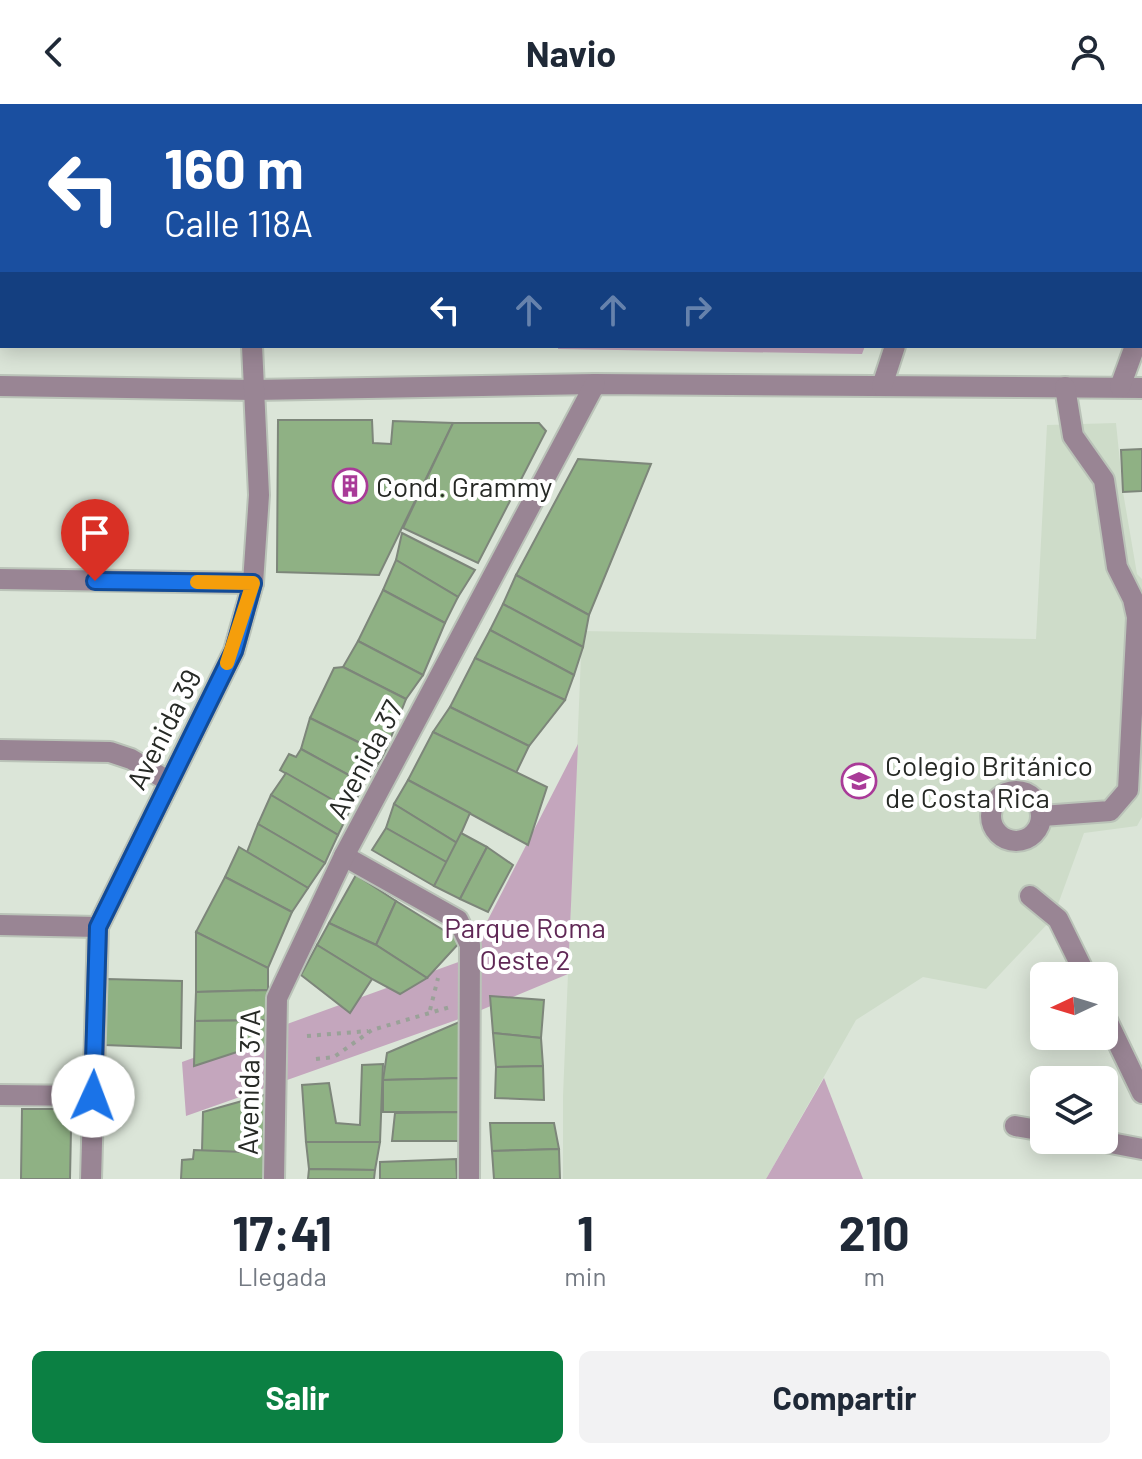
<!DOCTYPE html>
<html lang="es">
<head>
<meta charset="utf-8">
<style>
	:root { --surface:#fff; --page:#f2f2f3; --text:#1f2937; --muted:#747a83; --accent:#0b8043 }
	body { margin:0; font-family:Barlow,sans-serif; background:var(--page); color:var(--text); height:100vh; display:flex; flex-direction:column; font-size:30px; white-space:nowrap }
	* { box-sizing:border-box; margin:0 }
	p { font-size:26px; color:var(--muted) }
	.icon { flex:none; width:44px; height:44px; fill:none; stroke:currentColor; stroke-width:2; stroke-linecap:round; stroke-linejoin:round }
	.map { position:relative; height:1075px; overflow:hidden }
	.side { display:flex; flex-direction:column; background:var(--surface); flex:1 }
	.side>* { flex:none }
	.banner { position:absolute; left:0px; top:0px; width:1142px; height:244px; box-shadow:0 4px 20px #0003; background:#1a4fa0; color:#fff; overflow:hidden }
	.needle { width:52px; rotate:266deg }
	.fabs { position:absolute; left:1030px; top:858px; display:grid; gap:16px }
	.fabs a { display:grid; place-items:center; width:88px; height:88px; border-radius:12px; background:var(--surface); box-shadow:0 4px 20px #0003; font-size:40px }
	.pin { position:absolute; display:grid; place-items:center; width:68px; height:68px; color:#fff; margin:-82px -34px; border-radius:50% 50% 50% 0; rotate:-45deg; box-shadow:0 0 8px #0007 }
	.pin .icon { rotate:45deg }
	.me { position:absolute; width:88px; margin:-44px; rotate:2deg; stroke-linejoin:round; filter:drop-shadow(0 0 6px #0008) }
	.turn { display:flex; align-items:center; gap:28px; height:168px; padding:0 32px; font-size:36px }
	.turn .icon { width:104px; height:104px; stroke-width:2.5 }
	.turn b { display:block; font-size:56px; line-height:68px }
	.lanes { display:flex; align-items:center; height:76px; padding:0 32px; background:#0003; justify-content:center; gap:40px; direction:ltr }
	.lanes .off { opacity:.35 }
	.eta { display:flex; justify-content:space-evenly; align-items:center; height:136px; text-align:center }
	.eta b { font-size:48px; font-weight:700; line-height:56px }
	.button { display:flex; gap:16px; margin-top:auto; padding:16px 32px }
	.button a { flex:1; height:92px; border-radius:12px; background:var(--accent); color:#fff; font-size:32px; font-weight:700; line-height:92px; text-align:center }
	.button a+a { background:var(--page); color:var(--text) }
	header { display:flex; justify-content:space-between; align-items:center; height:104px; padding:0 32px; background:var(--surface); font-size:36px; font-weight:700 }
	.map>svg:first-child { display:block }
</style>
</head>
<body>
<header><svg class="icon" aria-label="back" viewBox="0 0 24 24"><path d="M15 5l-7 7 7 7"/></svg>Navio<svg class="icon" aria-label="person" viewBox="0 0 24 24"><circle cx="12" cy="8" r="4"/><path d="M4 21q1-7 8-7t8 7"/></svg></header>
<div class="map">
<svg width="1142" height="1075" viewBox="0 0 1142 1075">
	<rect width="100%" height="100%" fill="#dbe5d8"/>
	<polygon fill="#cedcc9" points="1116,319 1123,388 1137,470 1142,475 1142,713 1137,722 1084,729 1053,814 986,885 923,873 856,916 766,1075 563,1075 563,992 582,527 1036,535 1047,321"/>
	<g fill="#c4a6bd">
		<polygon points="0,0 219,2 2,2 2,228"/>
		<polygon points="648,0 801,0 802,2 646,2"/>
		<polygon points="558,242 865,242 862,250 558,245"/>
		<polygon points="578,640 568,870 462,914 186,1012 182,958 464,856 476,839"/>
		<polygon points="824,974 863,1075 766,1075"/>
	</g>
	<g fill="#8fb184" stroke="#7d867a" stroke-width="2">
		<polygon points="278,316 372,316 373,339 391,340 393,317 453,319 379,471 277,468"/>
		<polygon points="453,319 539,319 546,327 478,459 403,424"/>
		<polygon points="1142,345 1142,387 1123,388 1121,346"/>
		<polygon points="578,355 651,360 589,511 516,471"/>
		<polygon points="402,429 475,466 458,493 396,456"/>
		<polygon points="396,456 458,493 445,519 383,486"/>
		<polygon points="516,471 589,511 583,543 503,500"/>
		<polygon points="383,486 445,519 423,571 358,537"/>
		<polygon points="503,500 583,543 574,571 490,526"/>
		<polygon points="490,526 574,571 565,596 475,554"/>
		<polygon points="358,537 423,571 406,595 343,563"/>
		<polygon points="475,554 565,596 529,642 450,603"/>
		<polygon points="343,563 406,595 384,651 310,614 334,564"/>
		<polygon points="450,603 529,642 516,669 433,628"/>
		<polygon points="310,614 384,651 365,680 301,645"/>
		<polygon points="433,628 547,683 528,741 408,676"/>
		<polygon points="301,645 365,680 350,706 280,666 289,650 296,653"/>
		<polygon points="286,669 350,706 338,731 271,691"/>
		<polygon points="408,676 470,709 457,739 394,700"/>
		<polygon points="271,691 338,731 325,759 258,720"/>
		<polygon points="394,700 457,739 448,759 386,724"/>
		<polygon points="258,720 325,759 308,784 247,748"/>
		<polygon points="386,724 448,759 434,782 372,746"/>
		<polygon points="461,729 487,743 460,795 434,782"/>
		<polygon points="239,743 308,784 292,808 225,773"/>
		<polygon points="487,743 513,761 488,808 460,795"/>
		<polygon points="356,771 396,797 376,841 329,819"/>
		<polygon points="225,773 292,808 268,864 196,828"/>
		<polygon points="396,797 461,837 427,874 376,841"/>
		<polygon points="329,819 376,841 427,874 400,890 372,875 317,841"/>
		<polygon points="196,828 268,864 268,886 196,888"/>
		<polygon points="317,841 372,875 350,909 301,871"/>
		<polygon points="107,875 182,877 181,944 105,941"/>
		<polygon points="268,886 269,916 195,917 196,888"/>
		<polygon points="490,892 544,896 541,934 493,929"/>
		<polygon points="269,916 270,941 240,939 240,947 194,962 195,917"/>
		<polygon points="464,916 462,974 383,976 387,949"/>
		<polygon points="493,929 541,934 543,962 496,963"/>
		<polygon points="383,960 380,1038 306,1038 302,981 329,979 336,1019 360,1021 362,961"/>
		<polygon points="543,962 544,996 495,994 496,963"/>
		<polygon points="462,974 460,1008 383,1008 383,976"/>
		<polygon points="267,990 266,1049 202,1047 203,1008"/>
		<polygon points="22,1005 56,1005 64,1010 71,1025 70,1075 21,1075"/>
		<polygon points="460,1008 460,1037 392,1037 395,1009"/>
		<polygon points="490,1019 554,1019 559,1045 492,1047"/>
		<polygon points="306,1038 380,1038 375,1066 309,1065"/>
		<polygon points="559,1045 560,1075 494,1075 492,1047"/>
		<polygon points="194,1046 266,1049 266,1075 181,1075 182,1056 193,1055"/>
		<polygon points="456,1055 457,1075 380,1075 380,1058"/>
		<polygon points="309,1065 375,1066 374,1075 308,1075"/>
	</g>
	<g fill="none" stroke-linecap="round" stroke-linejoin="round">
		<g stroke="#bac3b8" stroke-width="24">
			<g id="minor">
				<polyline points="243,0 243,2"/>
				<polyline points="431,0 432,2"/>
				<polyline points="831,0 832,2"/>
				<polyline points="608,2 610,0"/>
				<polyline points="977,2 977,0"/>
				<polyline points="1140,227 1142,221"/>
				<polyline points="0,282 254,286 595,280 1142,284"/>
				<polyline points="882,282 895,242"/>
				<polyline points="1120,283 1135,242"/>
				<polyline points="0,475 253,479"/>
				<polyline points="0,646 110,648 131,655 168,677"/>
				<circle cx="1016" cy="712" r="25"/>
				<polyline points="1042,712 1110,707 1128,686 1137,513 1133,495 1117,463 1104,376 1073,332 1065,283"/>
				<polyline points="344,752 458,816 470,841 469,1075"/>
				<polyline points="1030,792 1058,815 1086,872"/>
				<polyline points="0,821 98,823"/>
				<polyline points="1104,910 1142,989"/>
				<polyline points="0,991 93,992"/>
				<polyline points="1015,1022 1044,1027"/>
				<polyline points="1095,1036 1142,1045"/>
				<polyline points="91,1075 98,823 234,547 253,479 259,391 252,242"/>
				<polyline points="274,1075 277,894 344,752 595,280"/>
			</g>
		</g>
		<g stroke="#9aa198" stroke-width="4" stroke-dasharray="4 6" stroke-linecap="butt">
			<polyline points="430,906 438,874"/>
			<polyline points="307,932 368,927"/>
			<polyline points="316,955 334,953 372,926 450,903"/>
		</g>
		<use href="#minor" stroke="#998594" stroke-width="20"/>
	</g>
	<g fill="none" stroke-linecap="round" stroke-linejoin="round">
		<g stroke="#114b97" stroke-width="20">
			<polyline id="route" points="93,992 98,823 234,547 253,479 95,477"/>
		</g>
		<use href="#route" stroke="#1a73e8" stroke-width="14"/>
		<polyline stroke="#f59e0b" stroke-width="14" points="197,478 253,479 227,559"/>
	</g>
	<defs>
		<g id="building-ring" transform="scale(1.8)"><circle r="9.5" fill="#fff" stroke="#a93a98" stroke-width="1.5"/><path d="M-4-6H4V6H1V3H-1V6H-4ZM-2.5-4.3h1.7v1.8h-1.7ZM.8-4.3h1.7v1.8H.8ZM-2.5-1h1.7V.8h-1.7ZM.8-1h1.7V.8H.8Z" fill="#a93a98"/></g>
		<g id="school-ring" transform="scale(1.8)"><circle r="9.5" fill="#fff" stroke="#a93a98" stroke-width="1.5"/><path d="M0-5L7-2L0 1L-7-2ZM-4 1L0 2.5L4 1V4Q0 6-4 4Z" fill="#a93a98"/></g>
	</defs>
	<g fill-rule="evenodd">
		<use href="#building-ring" x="350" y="382"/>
		<use href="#school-ring" x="859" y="677"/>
	</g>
	<g text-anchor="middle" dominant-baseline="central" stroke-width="8" stroke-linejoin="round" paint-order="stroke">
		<g font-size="28" fill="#262925" stroke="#fff" text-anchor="start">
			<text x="376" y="382">Cond. Grammy</text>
			<text x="885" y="661">Colegio Británico<tspan x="885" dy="32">de Costa Rica</tspan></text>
		</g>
		<g font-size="28" fill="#262925" stroke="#fff">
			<text transform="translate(163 625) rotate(-63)">Avenida 39</text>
			<text transform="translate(364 655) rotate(-62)">Avenida 37</text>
			<text transform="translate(248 978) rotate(-89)">Avenida 37A</text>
		</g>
		<g font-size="28" fill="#602856" stroke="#fff">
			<text x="525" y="823">Parque Roma<tspan x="525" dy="32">Oeste 2</tspan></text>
		</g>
	</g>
</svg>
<div class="fabs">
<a><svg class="needle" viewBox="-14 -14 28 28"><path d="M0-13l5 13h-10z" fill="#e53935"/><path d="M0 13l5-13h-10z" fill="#747a83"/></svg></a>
<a><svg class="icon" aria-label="layers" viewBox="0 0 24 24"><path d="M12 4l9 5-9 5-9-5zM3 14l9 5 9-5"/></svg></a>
</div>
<div class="pin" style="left:95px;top:477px;background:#d93025"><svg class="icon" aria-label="arrive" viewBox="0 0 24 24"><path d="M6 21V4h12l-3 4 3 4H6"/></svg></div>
<svg class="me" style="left:93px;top:992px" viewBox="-20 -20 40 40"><circle r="19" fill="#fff"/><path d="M0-13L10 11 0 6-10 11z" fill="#1a73e8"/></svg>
<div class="banner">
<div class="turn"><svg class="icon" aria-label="left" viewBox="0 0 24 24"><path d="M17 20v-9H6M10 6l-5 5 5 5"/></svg><div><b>160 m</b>Calle 118A</div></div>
<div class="lanes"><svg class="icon" aria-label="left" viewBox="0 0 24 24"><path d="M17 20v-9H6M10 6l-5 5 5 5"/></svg><svg class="icon off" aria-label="ahead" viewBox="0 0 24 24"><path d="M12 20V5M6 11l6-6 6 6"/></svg><svg class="icon off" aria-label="ahead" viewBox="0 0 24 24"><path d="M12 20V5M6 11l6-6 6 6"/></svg><svg class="icon off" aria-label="right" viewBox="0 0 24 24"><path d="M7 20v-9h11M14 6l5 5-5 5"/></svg></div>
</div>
</div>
<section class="side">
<div class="eta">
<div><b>17:41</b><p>Llegada</p></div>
<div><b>1</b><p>min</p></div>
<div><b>210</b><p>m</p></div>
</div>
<div class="button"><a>Salir</a><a>Compartir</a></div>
</section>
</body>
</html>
